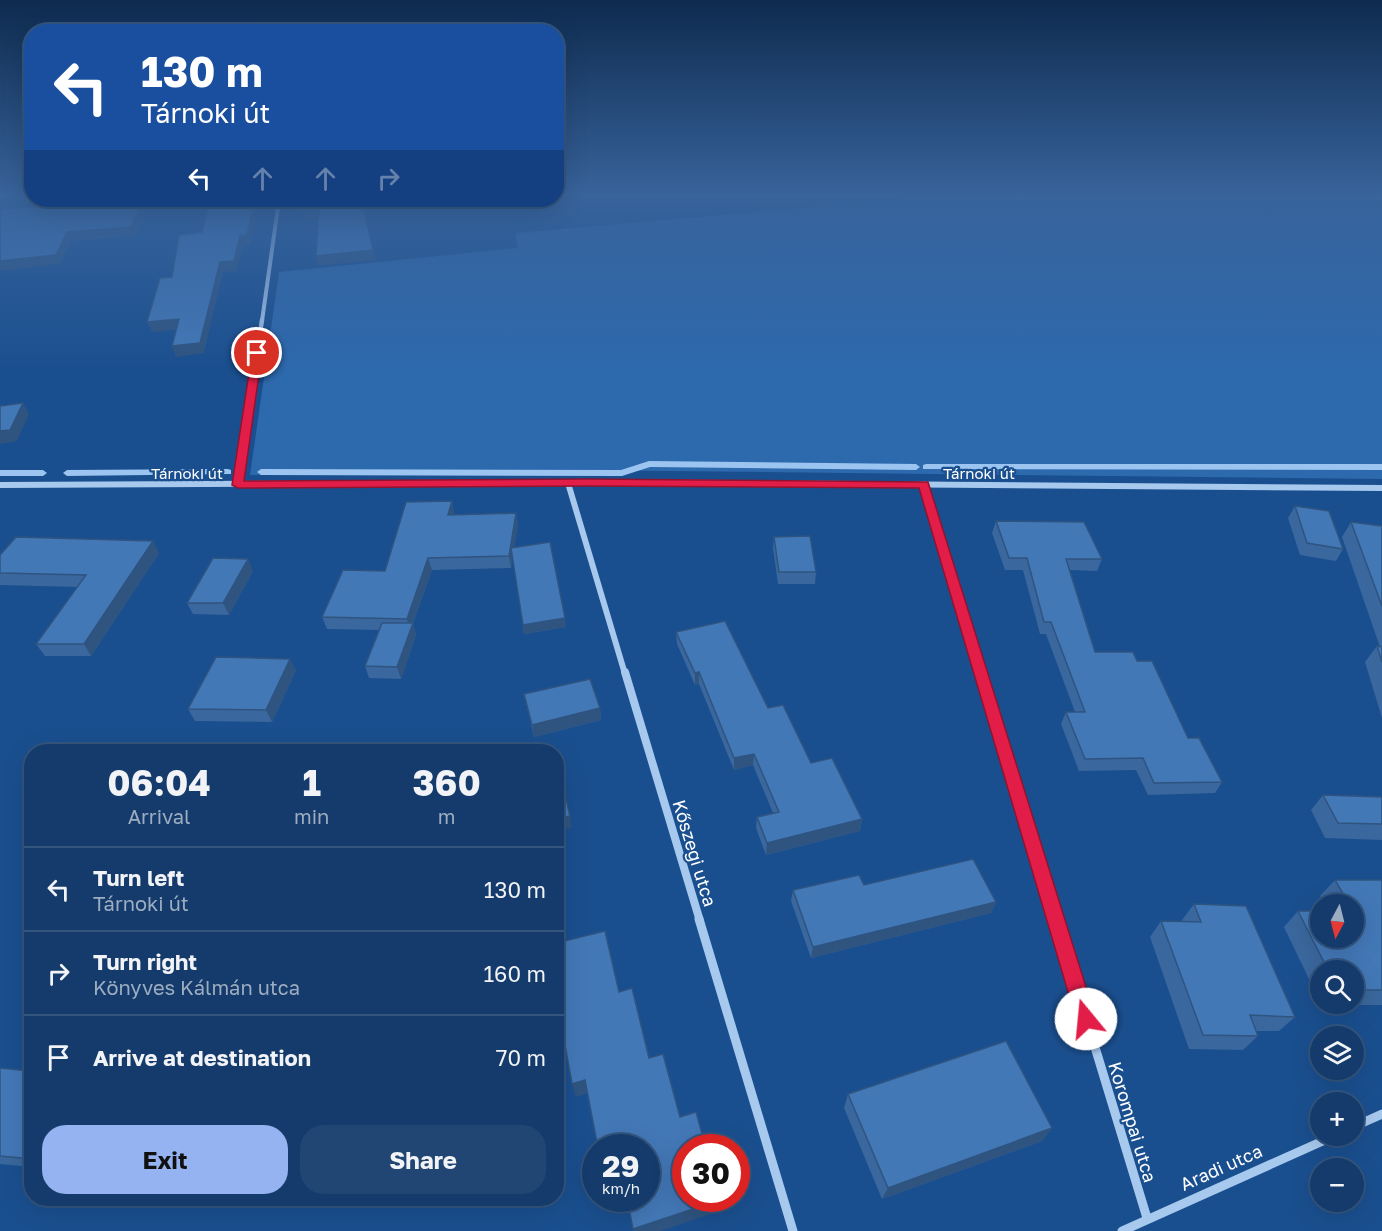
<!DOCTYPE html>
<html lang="en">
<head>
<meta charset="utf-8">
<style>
	:root { --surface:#143b6b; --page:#214673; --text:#f1f3f6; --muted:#9dadc1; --line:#33557e; --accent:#95b2f1 }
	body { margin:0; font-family:"Golos Text",sans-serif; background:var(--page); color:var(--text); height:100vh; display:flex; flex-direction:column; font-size:22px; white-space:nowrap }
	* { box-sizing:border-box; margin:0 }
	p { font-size:20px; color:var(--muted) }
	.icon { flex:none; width:33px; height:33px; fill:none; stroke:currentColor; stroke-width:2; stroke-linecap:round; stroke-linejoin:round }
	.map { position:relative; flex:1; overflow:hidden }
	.sheet { position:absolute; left:24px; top:744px; width:540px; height:462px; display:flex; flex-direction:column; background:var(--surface); border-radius:24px; box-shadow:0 6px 24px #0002,0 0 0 2px var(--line) }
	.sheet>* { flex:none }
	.hud { position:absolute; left:24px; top:24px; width:540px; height:183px; border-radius:24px; box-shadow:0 6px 24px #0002,0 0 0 2px var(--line); background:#1a4fa0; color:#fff; overflow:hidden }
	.needle { width:39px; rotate:187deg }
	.tools { position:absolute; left:1310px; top:894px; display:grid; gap:12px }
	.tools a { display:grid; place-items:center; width:54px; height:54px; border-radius:50%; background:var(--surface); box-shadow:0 6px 24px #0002,0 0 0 2px var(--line); font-size:30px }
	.speed { position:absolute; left:582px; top:1134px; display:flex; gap:12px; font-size:30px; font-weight:700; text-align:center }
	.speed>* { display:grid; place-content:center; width:78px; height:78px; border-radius:50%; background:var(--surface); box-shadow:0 6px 24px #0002,0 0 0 2px var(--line); line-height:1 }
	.speed small { font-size:15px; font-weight:400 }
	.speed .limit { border:9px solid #d22; background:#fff; color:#111 }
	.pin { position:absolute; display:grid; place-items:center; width:51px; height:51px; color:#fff; margin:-26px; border:3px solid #fff; border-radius:50%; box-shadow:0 2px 6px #0007 }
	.me { position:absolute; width:66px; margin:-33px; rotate:343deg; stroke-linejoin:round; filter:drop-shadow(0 0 4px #0008) }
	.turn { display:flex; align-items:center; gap:21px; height:126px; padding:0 18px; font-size:27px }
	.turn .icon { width:78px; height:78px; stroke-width:2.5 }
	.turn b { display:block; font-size:42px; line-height:51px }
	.lanes { display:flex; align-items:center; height:57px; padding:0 18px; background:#0003; justify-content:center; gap:30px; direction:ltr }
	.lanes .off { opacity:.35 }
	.eta { display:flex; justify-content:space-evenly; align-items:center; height:102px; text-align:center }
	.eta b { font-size:36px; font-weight:700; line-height:42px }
	.action { display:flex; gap:12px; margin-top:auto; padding:12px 18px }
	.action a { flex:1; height:69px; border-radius:24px; background:var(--accent); color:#111; font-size:24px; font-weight:700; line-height:69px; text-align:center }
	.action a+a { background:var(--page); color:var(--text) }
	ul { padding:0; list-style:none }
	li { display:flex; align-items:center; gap:18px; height:84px; padding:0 18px; border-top:2px solid var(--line) }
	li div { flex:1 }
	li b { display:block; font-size:22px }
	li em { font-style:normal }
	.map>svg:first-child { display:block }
</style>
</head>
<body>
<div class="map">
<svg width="1382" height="1231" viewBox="0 0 1382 1231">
	<rect width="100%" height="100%" fill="#1a4f8f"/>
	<polygon fill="#2d69ad" points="928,197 1382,197 1382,479 576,470 250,475 279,272 518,248 515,233"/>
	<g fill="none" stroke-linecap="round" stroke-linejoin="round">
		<g fill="#9bc4f0" fill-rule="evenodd">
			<polygon points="649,461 916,464 920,467 916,470 650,467 622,476 261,475 257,472 261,469 621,470"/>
			<polygon points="926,464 1382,464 1382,470 923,469 923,465"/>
			<polygon points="228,469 231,470 231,474 67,476 63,473 67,470"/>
			<polygon points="0,470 43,470 47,473 43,476 0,476"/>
		</g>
		<polyline stroke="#a8c9ee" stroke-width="4" points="262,321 279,200"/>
		<polyline stroke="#a8c9ee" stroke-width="4.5" points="239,477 262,320"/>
		<g stroke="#a8c9ee" stroke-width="6">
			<polyline points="568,483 625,674"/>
			<polyline points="924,484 982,674"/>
			<polyline points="0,485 587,482 1382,488"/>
			<polyline points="238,485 239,476"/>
		</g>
		<g stroke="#a8c9ee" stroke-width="8">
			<polyline points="625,672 700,921"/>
			<polyline points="981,672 1057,921"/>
		</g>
		<g stroke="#a8c9ee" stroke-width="9">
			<polyline points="699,919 793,1231"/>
			<polyline points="1056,919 1147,1218"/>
			<polyline points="1353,1127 1382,1114"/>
			<polyline points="1122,1231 1334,1136"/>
		</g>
	</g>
	<g fill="#3a679d">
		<polygon points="452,501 454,515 516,513 518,525 514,547 566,627 524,634 513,556 511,568 432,570 413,623 416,635 401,679 369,678 365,666 379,630 327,629 322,617 385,571"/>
		<polygon points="1295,506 1343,549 1336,561 1300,555 1288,518"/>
		<polygon points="996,521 1102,559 1097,571 1070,570 1095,652 1137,661 1188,738 1222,782 1215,793 1148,795 1136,770 1079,771 1061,724 1066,712 1075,712 1046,634 1040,634 1023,570 1005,570 992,533"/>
		<polygon points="1351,522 1382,526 1382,718 1365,662 1377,646 1380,647 1342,537"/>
		<polygon points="774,537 816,572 815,584 778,584 773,548"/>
		<polygon points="159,553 91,656 45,656 36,644 78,587 0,585 0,555"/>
		<polygon points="253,571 229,615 193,614 187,603"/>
		<polygon points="676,632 768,708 811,763 862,819 860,831 766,855 756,828 757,817 773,813 753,765 734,770 699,684 695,685 677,644"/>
		<polygon points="296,670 272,722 195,721 188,709"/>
		<polygon points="524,694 600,708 601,720 534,737"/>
		<polygon points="1323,795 1382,797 1382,840 1325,838 1311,810"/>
		<polygon points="1335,880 1382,880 1382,1005 1321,1005 1321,1004 1353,1004 1353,970 1320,970 1320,1002 1284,927 1298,911 1353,938 1353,904 1324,904 1320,896"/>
		<polygon points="864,885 996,902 991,913 811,958 791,901 793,890"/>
		<polygon points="1194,904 1295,1017 1279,1031 1256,1031 1258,1036 1243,1050 1189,1049 1150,937 1161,921 1183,922 1182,920"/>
		<polygon points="32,1067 32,1167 0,1164 0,1068 29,1071"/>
		<polygon points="848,1094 1052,1128 1042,1141 882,1199 844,1108"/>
		<polygon points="72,1198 88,1198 88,1200"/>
		<polygon points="416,1198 486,1198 485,1206"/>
	</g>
	<g fill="#2f5480">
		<polygon points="144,200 152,200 135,236 71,241 60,264 0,271 0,261"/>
		<polygon points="256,200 261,200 250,245 243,245 237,271 223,272 204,353 176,357 172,346"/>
		<polygon points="362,200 376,260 318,266 316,256"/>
		<polygon points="319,208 322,218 306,219 303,210"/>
		<polygon points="179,319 183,329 152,332 147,322"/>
		<polygon points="23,403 29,414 17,441 0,444 0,431"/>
		<polygon points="452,501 454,513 451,526 448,515"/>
		<polygon points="516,513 518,525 511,568 509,556"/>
		<polygon points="153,541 159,553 91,656 84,644"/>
		<polygon points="428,558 432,570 410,631 407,619"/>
		<polygon points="248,559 253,571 229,615 223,603"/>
		<polygon points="565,618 566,627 524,634 523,625"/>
		<polygon points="413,623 416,635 401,679 397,667"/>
		<polygon points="290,659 296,670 272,722 266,710"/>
		<polygon points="699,672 699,684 695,685 695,673"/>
		<polygon points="600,708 601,720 534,737 532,725"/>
		<polygon points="754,754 753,765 734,770 734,758"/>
		<polygon points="570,816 572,828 556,831 556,819"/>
		<polygon points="862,819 860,831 766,855 767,843"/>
		<polygon points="996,902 991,913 811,958 813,947"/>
		<polygon points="560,1017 563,1031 556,1033 556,1018"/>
		<polygon points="585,1080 588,1093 576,1097 572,1084"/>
		<polygon points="1052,1128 1042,1141 882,1199 888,1188"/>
		<polygon points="481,1198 486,1198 485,1206"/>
		<polygon points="720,1200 719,1211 661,1231 634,1231 633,1229"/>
	</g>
	<g fill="#4378b7" stroke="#2f5480" stroke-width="1.5">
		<polygon points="114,200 144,200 131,227 67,232 56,255 0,261 0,209 114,201"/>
		<polygon points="210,200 256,200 247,235 240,236 234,261 220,262 200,343 172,346 179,319 147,322 160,278 172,277 179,235 202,232"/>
		<polygon points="303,200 362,200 373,250 316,256 319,208 303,210"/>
		<polygon points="23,403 10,430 0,431 0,406"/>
		<polygon points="452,501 448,515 516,513 509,556 428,558 407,619 322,617 343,570 385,571 406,502"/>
		<polygon points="1295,506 1329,511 1343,549 1307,543"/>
		<polygon points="996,521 1084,522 1102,559 1066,559 1095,652 1133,652 1137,661 1152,661 1188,738 1199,738 1222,782 1154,783 1143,758 1085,759 1066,712 1085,712 1051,622 1044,622 1027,558 1009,558"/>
		<polygon points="1351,522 1382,526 1382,606"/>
		<polygon points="810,536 816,572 779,572 774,537"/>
		<polygon points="16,537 153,541 84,644 36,644 86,575 0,573 0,555"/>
		<polygon points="550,542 565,618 523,625 511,548"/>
		<polygon points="213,558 248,559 223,603 187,603"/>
		<polygon points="725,621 768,708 783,705 811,763 832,758 862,819 767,843 757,817 779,812 754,754 734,758 699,672 695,673 676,632"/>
		<polygon points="382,623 413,623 397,667 365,666"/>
		<polygon points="1377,646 1382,647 1382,662"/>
		<polygon points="216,657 290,659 266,710 188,709"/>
		<polygon points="590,679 600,708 532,725 524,694"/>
		<polygon points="562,782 570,816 556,819 556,783"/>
		<polygon points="1323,795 1382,797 1382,824 1338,823"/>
		<polygon points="973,859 996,902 813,947 793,890 859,875 864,885"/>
		<polygon points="1335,880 1382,880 1382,990 1353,990 1353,970 1328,970 1298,911 1320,911 1320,938 1353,938 1353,904 1349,904"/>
		<polygon points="1194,904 1246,906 1295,1017 1250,1015 1258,1036 1203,1035 1161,921 1201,922"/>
		<polygon points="605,931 619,992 632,988 649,1058 663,1054 680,1117 696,1112 706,1148 686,1148 686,1198 720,1198 720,1200 633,1229 627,1198 646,1198 646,1148 598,1148 585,1080 572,1084 560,1017 556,1018 556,943"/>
		<polygon points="1006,1041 1052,1128 888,1188 848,1094"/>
		<polygon points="32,1067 32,1159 0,1156 0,1068 29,1071"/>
	</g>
	<linearGradient id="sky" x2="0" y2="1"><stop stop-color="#0e2b4f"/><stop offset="0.53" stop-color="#38639b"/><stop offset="1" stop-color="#38639b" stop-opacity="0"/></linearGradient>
	<rect width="1382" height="369" fill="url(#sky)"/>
	<polygon fill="#e11d48" stroke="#92132f" stroke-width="1.5" points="257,350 262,353 244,481 587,479 928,482 1096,1019 1093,1026 1086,1029 1079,1026 1076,1019 919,488 587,486 238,488 232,485 252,353"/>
	<g text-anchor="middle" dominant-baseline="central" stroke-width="4.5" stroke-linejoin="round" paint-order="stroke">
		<g font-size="15" fill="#fff" stroke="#1a4f8f">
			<text x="187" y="473">Tárnoki út</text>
			<text x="979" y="473">Tárnoki út</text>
		</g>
		<g font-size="18" fill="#fff" stroke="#1a4f8f">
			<text transform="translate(695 853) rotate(73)">Kőszegi utca</text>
			<text transform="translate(1133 1122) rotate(73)">Korompai utca</text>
			<text transform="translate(1221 1167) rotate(-24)">Aradi utca</text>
		</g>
	</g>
</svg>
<div class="tools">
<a><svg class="needle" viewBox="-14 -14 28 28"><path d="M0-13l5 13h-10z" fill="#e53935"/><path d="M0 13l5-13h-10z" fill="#9dadc1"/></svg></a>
<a><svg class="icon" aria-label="search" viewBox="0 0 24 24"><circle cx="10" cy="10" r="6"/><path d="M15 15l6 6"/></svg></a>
<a><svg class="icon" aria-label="layers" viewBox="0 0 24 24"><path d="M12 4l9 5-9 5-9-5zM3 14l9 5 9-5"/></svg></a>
<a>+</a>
<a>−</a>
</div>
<div class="speed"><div>29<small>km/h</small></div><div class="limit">30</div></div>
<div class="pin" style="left:257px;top:353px;background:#d93025"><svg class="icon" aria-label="arrive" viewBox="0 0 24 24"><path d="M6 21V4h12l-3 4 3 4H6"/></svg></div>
<svg class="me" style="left:1086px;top:1019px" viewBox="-20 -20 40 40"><circle r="19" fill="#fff"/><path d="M0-13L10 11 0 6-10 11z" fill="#e11d48"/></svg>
<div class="hud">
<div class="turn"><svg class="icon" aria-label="left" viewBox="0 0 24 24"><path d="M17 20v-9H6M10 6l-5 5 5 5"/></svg><div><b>130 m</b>Tárnoki út</div></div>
<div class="lanes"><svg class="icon" aria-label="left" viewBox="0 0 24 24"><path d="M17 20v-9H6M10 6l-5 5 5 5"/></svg><svg class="icon off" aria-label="ahead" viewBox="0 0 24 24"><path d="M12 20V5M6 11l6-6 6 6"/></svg><svg class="icon off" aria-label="ahead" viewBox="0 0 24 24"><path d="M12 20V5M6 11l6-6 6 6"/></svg><svg class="icon off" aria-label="right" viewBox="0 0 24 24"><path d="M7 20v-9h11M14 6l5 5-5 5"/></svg></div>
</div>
<section class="sheet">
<div class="eta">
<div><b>06:04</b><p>Arrival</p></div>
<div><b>1</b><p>min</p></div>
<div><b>360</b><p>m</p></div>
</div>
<ul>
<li><svg class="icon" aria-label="left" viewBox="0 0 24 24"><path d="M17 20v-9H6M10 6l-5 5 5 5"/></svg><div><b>Turn left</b><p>Tárnoki út</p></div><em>130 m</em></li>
<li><svg class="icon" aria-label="right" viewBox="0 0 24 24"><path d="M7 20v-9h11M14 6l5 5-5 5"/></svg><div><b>Turn right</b><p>Könyves Kálmán utca</p></div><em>160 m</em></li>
<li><svg class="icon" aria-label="arrive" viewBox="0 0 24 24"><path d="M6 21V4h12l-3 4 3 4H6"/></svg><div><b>Arrive at destination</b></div><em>70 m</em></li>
</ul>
<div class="action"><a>Exit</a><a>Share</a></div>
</section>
</div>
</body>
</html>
